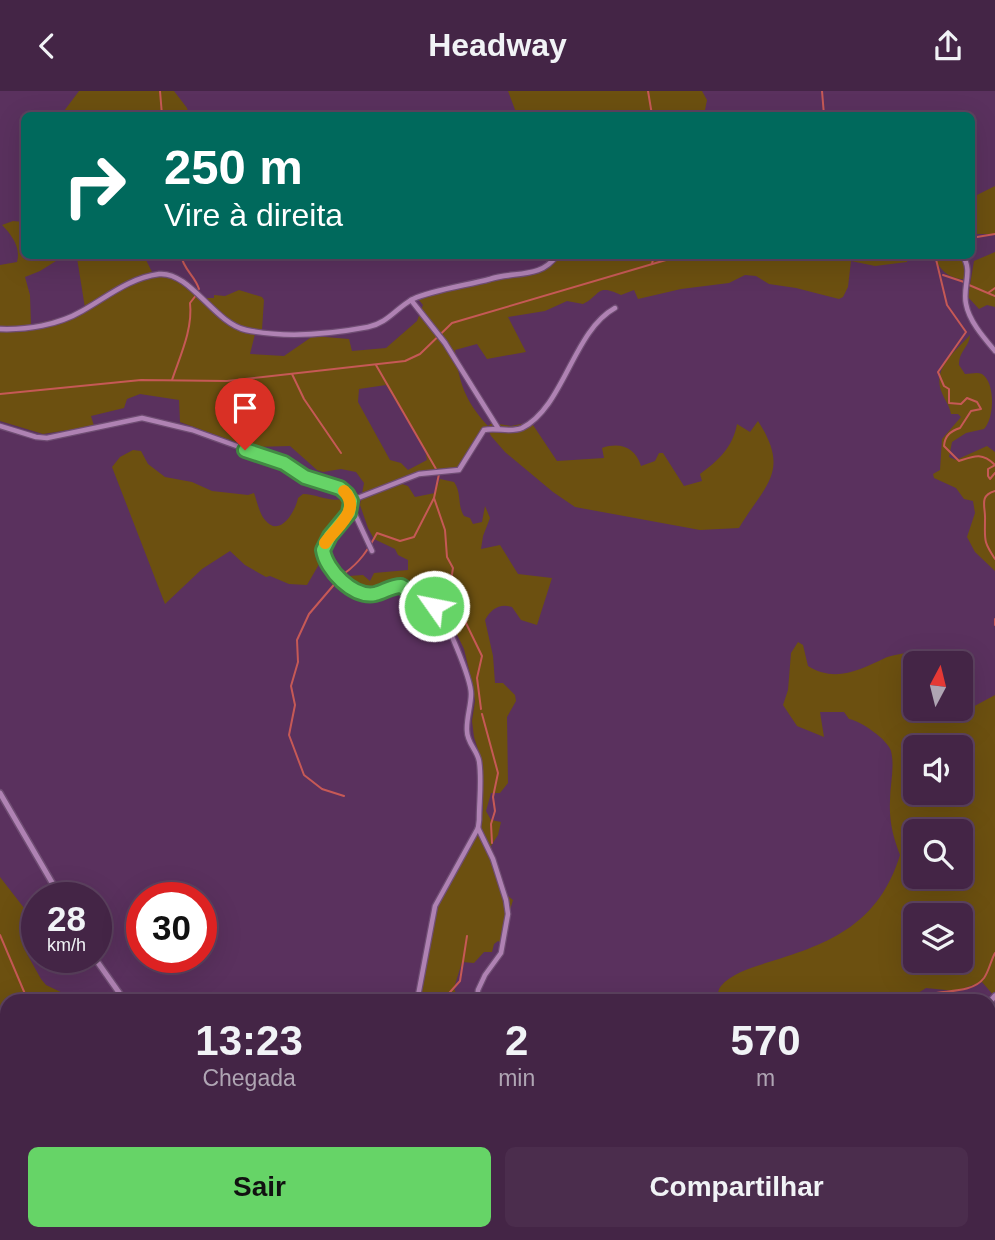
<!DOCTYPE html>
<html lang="pt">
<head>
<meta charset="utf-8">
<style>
	:root { --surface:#442546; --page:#4b2d4d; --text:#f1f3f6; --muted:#afa5b3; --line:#5c425f; --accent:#66d467 }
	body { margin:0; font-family:Helvetica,sans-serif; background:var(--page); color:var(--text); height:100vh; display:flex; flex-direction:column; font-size:26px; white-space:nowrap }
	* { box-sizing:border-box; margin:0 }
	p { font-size:23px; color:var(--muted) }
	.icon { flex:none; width:38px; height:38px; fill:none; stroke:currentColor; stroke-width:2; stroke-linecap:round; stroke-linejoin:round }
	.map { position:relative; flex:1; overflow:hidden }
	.sheet { position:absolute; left:0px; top:903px; width:996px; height:247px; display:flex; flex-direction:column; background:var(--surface); border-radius:21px 21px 0 0; box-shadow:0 7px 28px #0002,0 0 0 2px var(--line) }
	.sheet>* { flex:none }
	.hud { position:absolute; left:21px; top:21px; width:954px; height:147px; border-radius:10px; box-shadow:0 7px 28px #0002,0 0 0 2px var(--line); background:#00695c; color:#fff; overflow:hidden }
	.needle { width:46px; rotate:7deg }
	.controls { position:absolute; left:903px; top:560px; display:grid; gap:14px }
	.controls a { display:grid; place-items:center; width:70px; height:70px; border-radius:10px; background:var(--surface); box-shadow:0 7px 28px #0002,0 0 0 2px var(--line); font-size:35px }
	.speed { position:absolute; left:21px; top:791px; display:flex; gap:14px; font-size:35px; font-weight:700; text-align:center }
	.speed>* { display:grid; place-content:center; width:91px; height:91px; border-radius:50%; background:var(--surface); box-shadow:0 7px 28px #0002,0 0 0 2px var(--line); line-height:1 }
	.speed small { font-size:18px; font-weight:400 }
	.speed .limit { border:10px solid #d22; background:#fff; color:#111 }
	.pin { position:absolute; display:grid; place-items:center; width:60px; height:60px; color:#fff; margin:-72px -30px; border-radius:50% 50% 50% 0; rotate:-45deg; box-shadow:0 0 7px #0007 }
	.pin .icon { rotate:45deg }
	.me { position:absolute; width:77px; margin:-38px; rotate:303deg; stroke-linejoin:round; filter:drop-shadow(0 0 5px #0008) }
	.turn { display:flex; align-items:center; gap:24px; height:147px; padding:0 28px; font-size:32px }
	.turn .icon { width:91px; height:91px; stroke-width:2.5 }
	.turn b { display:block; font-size:49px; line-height:60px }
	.eta { display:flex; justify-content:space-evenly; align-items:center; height:119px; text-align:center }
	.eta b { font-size:42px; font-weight:700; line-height:49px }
	.button { display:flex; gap:14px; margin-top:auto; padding:14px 28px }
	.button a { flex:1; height:80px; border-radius:10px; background:var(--accent); color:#111; font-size:28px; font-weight:700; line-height:80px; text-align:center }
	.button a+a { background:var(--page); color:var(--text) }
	header { display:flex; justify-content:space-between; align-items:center; height:91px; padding:0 28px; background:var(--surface); font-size:32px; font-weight:700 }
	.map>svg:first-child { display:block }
</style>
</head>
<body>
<header><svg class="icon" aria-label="back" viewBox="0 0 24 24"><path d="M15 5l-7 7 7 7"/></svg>Headway<svg class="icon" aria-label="share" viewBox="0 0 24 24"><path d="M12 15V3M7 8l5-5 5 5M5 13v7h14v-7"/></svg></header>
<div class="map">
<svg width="995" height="1149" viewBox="0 0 995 1149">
	<rect width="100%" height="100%" fill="#5a315e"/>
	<g fill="#6c5010" fill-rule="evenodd">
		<polygon points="79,0 174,0 187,17 189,24 61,24"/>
		<polygon points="508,0 702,0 707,9 704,24 517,24"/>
		<polygon points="995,95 995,143 976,143 977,130 971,129 971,107"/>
		<path d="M 13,130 L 24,131 L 24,164 L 64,165 L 40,180 L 25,186 L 30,204 L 31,234 L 68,225 L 85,217 L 77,167 L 74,165 L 144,165 L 154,185 L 174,187 L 198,207 L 214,207 L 214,204 L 225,205 L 239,199 L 262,206 L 264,209 L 262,238 L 256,239 L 250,263 L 284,265 L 313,245 L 349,248 L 352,260 L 386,257 L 417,230 L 423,214 L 415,204 L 468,194 L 495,184 L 538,180 L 556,165 L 918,165 L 907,168 L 907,171 L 875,175 L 851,170 L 848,196 L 843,206 L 839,208 L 796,197 L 769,193 L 756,185 L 745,184 L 729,192 L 681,198 L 638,208 L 634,199 L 621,204 C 596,192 601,204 583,213 L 567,210 L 545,220 L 508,226 L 526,261 L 487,268 L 477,253 L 455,259 C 459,292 465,310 488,335 L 492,332 L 511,335 L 531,331 L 557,370 L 604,367 L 602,357 C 620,351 635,356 641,375 L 655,370 L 659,362 L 663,362 L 684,395 L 702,390 L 700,383 C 718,370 733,356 737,333 L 750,341 L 758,330 C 791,381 765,393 739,437 L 700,439 L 575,416 L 553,401 L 505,361 L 491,345 L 487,336 L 462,377 L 436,378 L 398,388 L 399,392 L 408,395 L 415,406 L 435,402 L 440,388 L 454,391 C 462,402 457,414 464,425 L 470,427 L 473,433 L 482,431 L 485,415 L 490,427 L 483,445 L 481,458 L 500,454 L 518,483 L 552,487 L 537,534 L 521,529 L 512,516 C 500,512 491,518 485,529 L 493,565 L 495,592 L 503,592 L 515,604 L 516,610 L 507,626 L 508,692 L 500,702 L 491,702 L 486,720 L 491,729 L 501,731 L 498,744 L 491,755 L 502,800 L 513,809 C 508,824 508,838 505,854 L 498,850 L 494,853 L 492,861 L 484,861 L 474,872 L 462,871 L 454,897 L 458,908 L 420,910 L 438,812 L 464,766 L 483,719 L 482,671 L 474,646 L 472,630 L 475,610 L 472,591 L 464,558 L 448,525 L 437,513 L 410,495 L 401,494 L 377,501 L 369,501 L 345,489 L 349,485 L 363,484 L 370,490 L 374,482 L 408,479 L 408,469 L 398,464 L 395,458 L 374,448 L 368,437 L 360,414 L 364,392 L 356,381 L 341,378 L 323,381 L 317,379 L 290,355 L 249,356 L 180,331 L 179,309 L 140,303 L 127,308 L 124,317 L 91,325 L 94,335 L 43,343 L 0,330 L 0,174 L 17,171 C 21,157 12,144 2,134 ZM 386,294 L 425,358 L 427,369 L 408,379 L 401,372 L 390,369 L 358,311 L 359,298 Z"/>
		<polygon points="995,161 995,216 987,214 979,218 968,206 974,170"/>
		<path d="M 934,165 L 960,165 L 966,171 L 967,189 C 948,187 941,181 934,165 Z"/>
		<path d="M 970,244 C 970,255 958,261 959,274 L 965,283 C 971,283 977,281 982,283 C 995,291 995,326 984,338 L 966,342 L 952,351 L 949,366 L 956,369 L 987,355 L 995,361 L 995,480 L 975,461 L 967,446 L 975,422 L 973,410 L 964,408 L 956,397 L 934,387 L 933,383 L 940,379 L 942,348 L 961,326 L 958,323 L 951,323 C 949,313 945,310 942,302 C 931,278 956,260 970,244 Z"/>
		<path d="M 133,359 L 141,360 L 148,373 L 165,386 L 192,391 L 212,400 L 248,404 L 254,402 C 257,410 259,422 265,429 C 280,448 296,419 298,407 L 303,403 C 320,403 336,416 351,403 L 350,420 L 307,494 L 289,493 L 270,485 L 266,486 L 245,474 L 230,460 L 202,478 L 165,513 L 112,376 L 120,366 Z"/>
		<path d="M 798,551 L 803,554 L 808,575 C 835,592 860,579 885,567 C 895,562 945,556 956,559 L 957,572 L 915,572 L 915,618 L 961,618 L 961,600 L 962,613 L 969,618 L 995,604 L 995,906 L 982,891 L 956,900 L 926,897 L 918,902 L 918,910 L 716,910 C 719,904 717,900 721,895 C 731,882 754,876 769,871 C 832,852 879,832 900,764 C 893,746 889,730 890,710 C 890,693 895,677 891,660 C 888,649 861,630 849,628 L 844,621 L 820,621 L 824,646 L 797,635 L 783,614 L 788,599 L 791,562 ZM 915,656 L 961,656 L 961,702 L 915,702 ZM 915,740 L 961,740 L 961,786 L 915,786 ZM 915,824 L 961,824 L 961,870 L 915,870 Z"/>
		<polygon points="0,786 31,826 33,838 27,863 41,888 46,894 69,905 91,902 96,910 7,910 7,1013 0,1010"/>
		<polygon points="617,1143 809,1143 803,1149 617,1149"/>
	</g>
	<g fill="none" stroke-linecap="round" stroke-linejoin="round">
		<g stroke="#c65956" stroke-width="2">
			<polyline points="160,0 162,24"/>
			<polyline points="648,0 652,24"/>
			<polyline points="822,0 824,24"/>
			<polyline points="971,147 995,143"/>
			<path d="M 181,164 C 183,178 195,185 199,198"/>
			<path d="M 935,164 L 947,214 L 966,241 L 938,281 L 944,295 L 949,298 L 949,312 L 961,313 L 967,307 L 977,311 L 981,318 L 971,320 L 960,337 C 951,340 945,344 944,355 L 959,370 C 974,365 982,361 995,374 L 988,378 L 988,385 L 990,388 L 995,382"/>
			<polyline points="652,173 654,164"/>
			<polyline points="943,184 964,191"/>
			<polyline points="969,194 995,205"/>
			<polyline points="988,202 995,197"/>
			<polyline points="376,274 436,378"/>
			<polyline points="292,283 304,308 341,362"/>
			<path d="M 172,289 C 180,265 193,238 190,212 L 197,203"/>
			<polyline points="0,303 141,289 227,290 405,270 420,263 452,232 683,164"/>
			<path d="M 995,400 C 978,405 986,416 985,429 C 985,449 983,450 995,468"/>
			<polyline points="434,407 445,439 447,466 453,477 451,489 460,502 462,524 482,565 477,587 481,618"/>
			<path d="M 345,482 C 360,471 368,459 377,442 L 400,450 L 414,446 L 434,407 L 439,383"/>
			<polyline points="338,489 309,523 297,549 298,571 291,595 295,614 289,644 304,684 322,698 344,705"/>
			<polyline points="995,528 995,534"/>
			<polyline points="482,623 498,682 493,706 495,720 491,733 492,752"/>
			<polyline points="0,844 28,910"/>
			<polyline points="442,910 460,890 467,845"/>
			<polyline points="754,910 777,910"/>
			<path d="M 920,910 C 927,895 969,907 984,887 C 989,880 991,869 995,862"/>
			<polyline points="0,1008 6,1001 7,990"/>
			<polyline points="989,1089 991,1080 995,1079"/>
			<polyline points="61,1143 62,1149"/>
			<polyline points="378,1143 379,1143"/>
			<polyline points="542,1143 549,1149"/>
			<polyline points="973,1143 978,1146 987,1145 991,1149"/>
			<polyline points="654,1149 656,1143"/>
			<polyline points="719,1149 724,1143"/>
			<polyline points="776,1149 777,1143"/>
		</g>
		<g stroke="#6f4d73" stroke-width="7">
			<g id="minor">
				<path d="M 962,164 C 974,180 962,195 966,213 C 969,230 984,247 995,260"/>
				<polyline points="411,209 445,252 498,337"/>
				<path d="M 0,238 C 27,239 58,234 82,220 C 107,206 129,187 159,183 C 190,180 214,232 246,239 C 284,247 331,243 368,236 C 388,232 396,217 413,208 C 432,199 468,194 490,188 C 515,180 541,188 557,164"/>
				<path d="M 0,335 L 36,346 L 47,347 L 142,327 L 192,339 L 284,372 L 310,388 L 342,399 L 350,408 L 349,422 L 324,454 C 320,475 350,504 371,503 C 382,503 391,493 402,495 C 413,497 426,508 434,514 C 445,524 471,588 471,603 C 471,615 466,628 467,640 C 467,652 477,659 479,670 C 482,689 479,710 479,729 L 478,737 L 435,815 L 417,910"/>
				<path d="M 350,410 L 419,383 L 459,379 L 484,339 C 496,336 510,342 522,337 C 564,316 573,240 615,217"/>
				<polyline points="352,417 372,460"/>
				<polyline points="477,910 478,899 485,884 501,862 508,823 506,809 493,768 478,737"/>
				<polyline points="492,1143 496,1149"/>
				<polyline points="580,1143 581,1149"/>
				<polyline points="91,1149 99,1143"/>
				<polyline points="496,1149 506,1143"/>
			</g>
		</g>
		<g stroke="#6f4d73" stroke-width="8">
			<g id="tertiary">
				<polyline points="0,702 61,807"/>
				<polyline points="94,866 125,910"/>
				<polyline points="989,912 995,905"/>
				<polyline points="989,1101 995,1105"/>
				<polyline points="193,1149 194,1143"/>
			</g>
		</g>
		<use href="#minor" stroke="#af82b3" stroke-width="4.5"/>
		<use href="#tertiary" stroke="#af82b3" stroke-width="5"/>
	</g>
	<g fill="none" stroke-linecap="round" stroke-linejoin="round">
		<g stroke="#428a43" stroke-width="18">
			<path id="route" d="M 245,359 L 284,372 L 305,386 L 340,397 L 347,403 L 351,410 L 349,422 L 330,445 L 323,459 C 326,479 353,507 375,503 C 384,501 391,495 401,495 L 434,515"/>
		</g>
		<use href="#route" stroke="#66d467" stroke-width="12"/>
		<path stroke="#f59e0b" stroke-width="12" d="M 325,452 C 336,436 362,419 344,400"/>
	</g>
</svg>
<div class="controls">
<a><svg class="needle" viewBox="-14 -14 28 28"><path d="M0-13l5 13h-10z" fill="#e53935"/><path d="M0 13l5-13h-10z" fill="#afa5b3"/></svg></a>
<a><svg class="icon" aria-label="sound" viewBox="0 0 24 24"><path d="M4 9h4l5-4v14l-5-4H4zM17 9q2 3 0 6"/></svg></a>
<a><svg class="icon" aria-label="search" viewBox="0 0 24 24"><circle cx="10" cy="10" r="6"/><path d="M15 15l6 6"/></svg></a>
<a><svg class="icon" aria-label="layers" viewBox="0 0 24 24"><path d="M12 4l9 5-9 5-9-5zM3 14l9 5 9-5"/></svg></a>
</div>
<div class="speed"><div>28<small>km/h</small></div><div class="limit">30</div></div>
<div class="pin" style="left:245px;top:359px;background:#d93025"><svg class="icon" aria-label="arrive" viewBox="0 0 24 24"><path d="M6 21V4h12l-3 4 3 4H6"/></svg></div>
<svg class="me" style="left:434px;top:515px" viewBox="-20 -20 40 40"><circle r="17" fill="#66d467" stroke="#fff" stroke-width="3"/><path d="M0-11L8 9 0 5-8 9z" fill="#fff"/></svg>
<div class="hud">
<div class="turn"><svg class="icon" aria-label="right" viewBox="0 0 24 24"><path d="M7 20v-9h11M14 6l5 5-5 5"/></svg><div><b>250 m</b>Vire à direita</div></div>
</div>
<section class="sheet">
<div class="eta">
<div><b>13:23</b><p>Chegada</p></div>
<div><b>2</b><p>min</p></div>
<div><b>570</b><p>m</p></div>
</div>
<div class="button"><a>Sair</a><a>Compartilhar</a></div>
</section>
</div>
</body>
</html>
